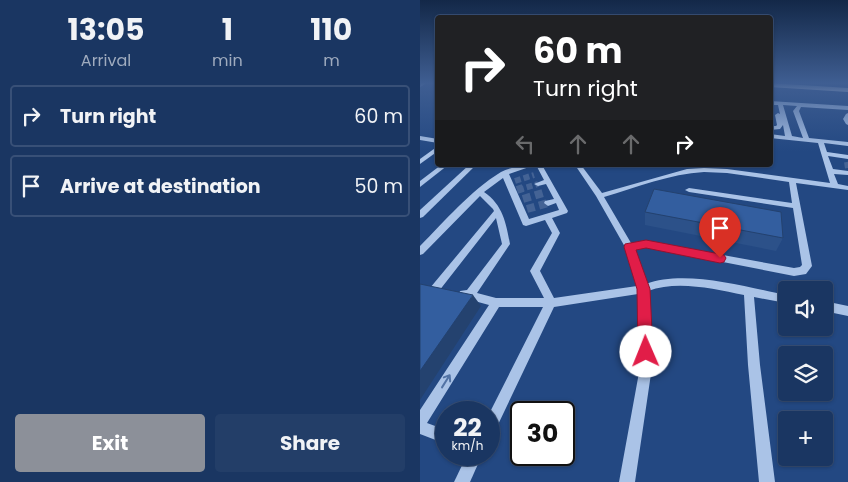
<!DOCTYPE html>
<html lang="en">
<head>
<meta charset="utf-8">
<style>
	:root { --surface:#1a3662; --page:#233e68; --text:#f1f3f6; --muted:#9fabbe; --line:#385077; --accent:#8c9099 }
	body { margin:0; font-family:Poppins,sans-serif; background:var(--page); color:var(--text); height:100vh; display:flex; flex-direction:column; font-size:19px; white-space:nowrap }
	* { box-sizing:border-box; margin:0 }
	p { font-size:16px; color:var(--muted) }
	.icon { flex:none; width:28px; height:28px; fill:none; stroke:currentColor; stroke-width:2; stroke-linecap:round; stroke-linejoin:round }
	.map { position:relative; flex:1; overflow:hidden }
	.side { display:flex; flex-direction:column; background:var(--surface); width:420px }
	.side>* { flex:none }
	.top-card { position:absolute; left:15px; top:15px; width:338px; height:152px; border-radius:5px; box-shadow:0 1px 4px #0004,0 0 0 1px var(--line); background:#202124; color:#fff; overflow:hidden }
	.fabs { position:absolute; left:358px; top:281px; display:grid; gap:10px }
	.fabs a { display:grid; place-items:center; width:55px; height:55px; border-radius:5px; background:var(--surface); box-shadow:0 1px 4px #0004,0 0 0 1px var(--line); font-size:25px }
	.speed { position:absolute; left:15px; top:401px; display:flex; gap:10px; font-size:25px; font-weight:700; text-align:center }
	.speed>* { display:grid; place-content:center; width:65px; height:65px; border-radius:50%; background:var(--surface); box-shadow:0 1px 4px #0004,0 0 0 1px var(--line); line-height:1 }
	.speed small { font-size:12px; font-weight:400 }
	.speed .limit { border:2px solid #111; border-radius:8px; background:#fff; color:#111 }
	.pin { position:absolute; display:grid; place-items:center; width:42px; height:42px; color:#fff; margin:-51px -21px; border-radius:50% 50% 50% 0; rotate:-45deg; box-shadow:0 0 5px #0007 }
	.pin .icon { rotate:45deg }
	.me { position:absolute; width:55px; margin:-28px; rotate:359deg; stroke-linejoin:round; filter:drop-shadow(0 0 4px #0008) }
	.turn { display:flex; align-items:center; gap:18px; height:105px; padding:0 15px; font-size:22px }
	.turn .icon { width:65px; height:65px; stroke-width:2.5 }
	.turn b { display:block; font-size:35px; line-height:42px }
	.lanes { display:flex; align-items:center; height:48px; padding:0 15px; background:#0003; justify-content:center; gap:25px; direction:ltr }
	.lanes .off { opacity:.35 }
	.eta { display:flex; justify-content:space-evenly; align-items:center; height:85px; text-align:center }
	.eta b { font-size:30px; font-weight:700; line-height:35px }
	.button { display:flex; gap:10px; margin-top:auto; padding:10px 15px }
	.button a { flex:1; height:58px; border-radius:5px; background:var(--accent); color:#fff; font-size:20px; font-weight:700; line-height:58px; text-align:center }
	.button a+a { background:var(--page); color:var(--text) }
	ul { padding:0; list-style:none }
	li { display:flex; align-items:center; gap:15px; height:62px; margin:0 10px 8px; padding:0 5px; border:2px solid var(--line); border-radius:5px }
	li div { flex:1 }
	li b { display:block; font-size:19px }
	li em { font-style:normal }
	main { display:flex; flex:1; min-height:0 }
	.map>svg:first-child { display:block }
</style>
</head>
<body>
<main>
<section class="side">
<div class="eta">
<div><b>13:05</b><p>Arrival</p></div>
<div><b>1</b><p>min</p></div>
<div><b>110</b><p>m</p></div>
</div>
<ul>
<li><svg class="icon" aria-label="right" viewBox="0 0 24 24"><path d="M7 20v-9h11M14 6l5 5-5 5"/></svg><div><b>Turn right</b></div><em>60 m</em></li>
<li><svg class="icon" aria-label="arrive" viewBox="0 0 24 24"><path d="M6 21V4h12l-3 4 3 4H6"/></svg><div><b>Arrive at destination</b></div><em>50 m</em></li>
</ul>
<div class="button"><a>Exit</a><a>Share</a></div>
</section>
<div class="map">
<svg width="428" height="482" viewBox="0 0 428 482">
	<rect width="100%" height="100%" fill="#234882"/>
	<g fill="none" stroke-linecap="round" stroke-linejoin="round">
		<g stroke="#446395" stroke-width="6" stroke-dasharray="6 3" stroke-linecap="butt">
			<polyline points="427,162 428,168"/>
			<polyline points="95,181 114,175"/>
			<polyline points="98,190 118,184"/>
		</g>
		<g stroke="#446395" stroke-width="8" stroke-dasharray="8 4.5" stroke-linecap="butt">
			<polyline points="97,190 103,188"/>
			<polyline points="103,199 123,193"/>
			<polyline points="107,209 128,203"/>
		</g>
		<g fill="#aac3e7" fill-rule="evenodd">
			<polygon points="1,83 7,83 0,87"/>
			<path d="M 350,101 L 428,106 L 428,110 L 381,107 L 379,111 L 389,138 L 428,142 L 428,146 L 404,143 L 407,152 L 428,155 L 428,159 L 408,156 L 413,169 L 428,171 L 428,175 L 414,174 L 418,184 L 428,186 L 428,190 L 376,183 L 392,266 L 386,274 L 374,276 L 226,247 L 214,249 L 226,284 C 265,269 326,287 366,295 L 366,303 L 334,297 L 340,365 L 355,482 L 339,482 L 328,365 L 324,295 C 293,289 258,280 228,291 L 232,367 L 215,482 L 199,482 L 220,367 L 218,294 L 134,307 L 74,433 L 69,435 L 69,414 L 123,307 L 79,307 L 7,423 L 26,430 L 26,444 L 0,434 L 0,410 L 69,305 L 40,297 L 39,294 L 40,291 L 47,290 L 82,244 L 76,218 L 19,291 L 15,292 L 11,291 L 10,288 L 74,211 L 73,209 L 60,196 L 3,254 L 0,255 L 0,246 C 25,221 50,191 81,172 C 91,167 104,165 115,165 L 89,174 L 109,219 L 139,210 L 136,203 L 128,206 L 124,203 L 125,201 L 134,199 L 126,184 L 118,186 L 114,184 L 124,180 L 116,165 L 122,165 L 148,211 L 147,213 L 132,218 L 140,233 L 120,271 L 134,298 L 217,286 L 205,247 L 176,196 L 155,165 L 161,165 L 182,193 L 267,169 L 284,168 L 307,169 L 410,183 L 398,143 L 350,138 L 350,134 L 365,136 L 363,125 L 360,129 L 350,130 L 350,126 L 356,126 L 357,125 L 355,115 L 358,113 L 360,114 L 358,105 L 350,105 ZM 363,105 L 377,106 L 373,111 L 383,138 L 372,136 ZM 284,172 L 307,173 L 369,182 L 372,203 L 269,188 L 265,190 L 269,192 L 373,208 L 382,265 L 380,267 L 374,268 L 226,241 L 211,243 L 184,197 C 217,187 250,174 284,172 ZM 83,178 L 103,225 L 106,226 L 125,220 L 132,233 L 110,271 L 124,298 L 76,298 L 57,293 L 90,244 C 86,223 83,205 64,192 Z"/>
			<polygon points="428,113 428,125 426,124 423,119 426,114"/>
			<polygon points="0,136 18,139 18,143 0,140"/>
			<polygon points="18,146 18,151 0,164 0,159"/>
			<polygon points="21,165 28,165 0,187 0,181"/>
			<polygon points="49,165 56,165 3,217 0,218 0,210"/>
			<polygon points="404,301 428,306 428,316 404,311"/>
			<polygon points="47,455 62,455 50,482 34,482"/>
		</g>
		<polygon fill="#fff" fill-rule="evenodd" points="350,83 428,88 428,92 350,87"/>
	</g>
	<polygon fill="#2c5189" points="225,212 363,238 356,251 225,225"/>
	<polygon fill="#24426f" points="53,295 61,306 0,400 0,371"/>
	<g fill="#335e9f" stroke="#24426f">
		<polygon points="234,189 361,212 363,238 225,212"/>
		<polygon points="0,284 53,295 0,371"/>
	</g>
	<defs><path id="oneway-shaft" d="M-6 0H5M1.5-3L5.5 0L1.5 3" fill="none" stroke-width="1.6" stroke-linecap="round" stroke-linejoin="round" transform="scale(1.25)"/></defs>
	<use stroke="#5273a5" href="#oneway-shaft" transform="translate(26 381) rotate(-58)"/>
	<linearGradient id="sky" x2="0" y2="1"><stop stop-color="#132848"/><stop offset="0.55" stop-color="#3f5e92"/><stop offset="1" stop-color="#3f5e92" stop-opacity="0"/></linearGradient>
	<rect width="428" height="151" fill="url(#sky)"/>
	<polygon fill="#e11d48" stroke="#92132f" points="226,240 300,254 304,255 306,258 304,262 300,263 226,248 216,250 230,289 233,352 231,357 226,359 220,357 218,352 217,289 204,247 205,244"/>
</svg>
<div class="fabs">
<a><svg class="icon" aria-label="sound" viewBox="0 0 24 24"><path d="M4 9h4l5-4v14l-5-4H4zM17 9q2 3 0 6"/></svg></a>
<a><svg class="icon" aria-label="layers" viewBox="0 0 24 24"><path d="M12 4l9 5-9 5-9-5zM3 14l9 5 9-5"/></svg></a>
<a>+</a>
</div>
<div class="speed"><div>22<small>km/h</small></div><div class="limit">30</div></div>
<div class="pin" style="left:300px;top:258px;background:#d93025"><svg class="icon" aria-label="arrive" viewBox="0 0 24 24"><path d="M6 21V4h12l-3 4 3 4H6"/></svg></div>
<svg class="me" style="left:226px;top:352px" viewBox="-20 -20 40 40"><circle r="19" fill="#fff"/><path d="M0-13L10 11 0 6-10 11z" fill="#e11d48"/></svg>
<div class="top-card">
<div class="turn"><svg class="icon" aria-label="right" viewBox="0 0 24 24"><path d="M7 20v-9h11M14 6l5 5-5 5"/></svg><div><b>60 m</b>Turn right</div></div>
<div class="lanes"><svg class="icon off" aria-label="left" viewBox="0 0 24 24"><path d="M17 20v-9H6M10 6l-5 5 5 5"/></svg><svg class="icon off" aria-label="ahead" viewBox="0 0 24 24"><path d="M12 20V5M6 11l6-6 6 6"/></svg><svg class="icon off" aria-label="ahead" viewBox="0 0 24 24"><path d="M12 20V5M6 11l6-6 6 6"/></svg><svg class="icon" aria-label="right" viewBox="0 0 24 24"><path d="M7 20v-9h11M14 6l5 5-5 5"/></svg></div>
</div>
</div>
</main>
</body>
</html>
